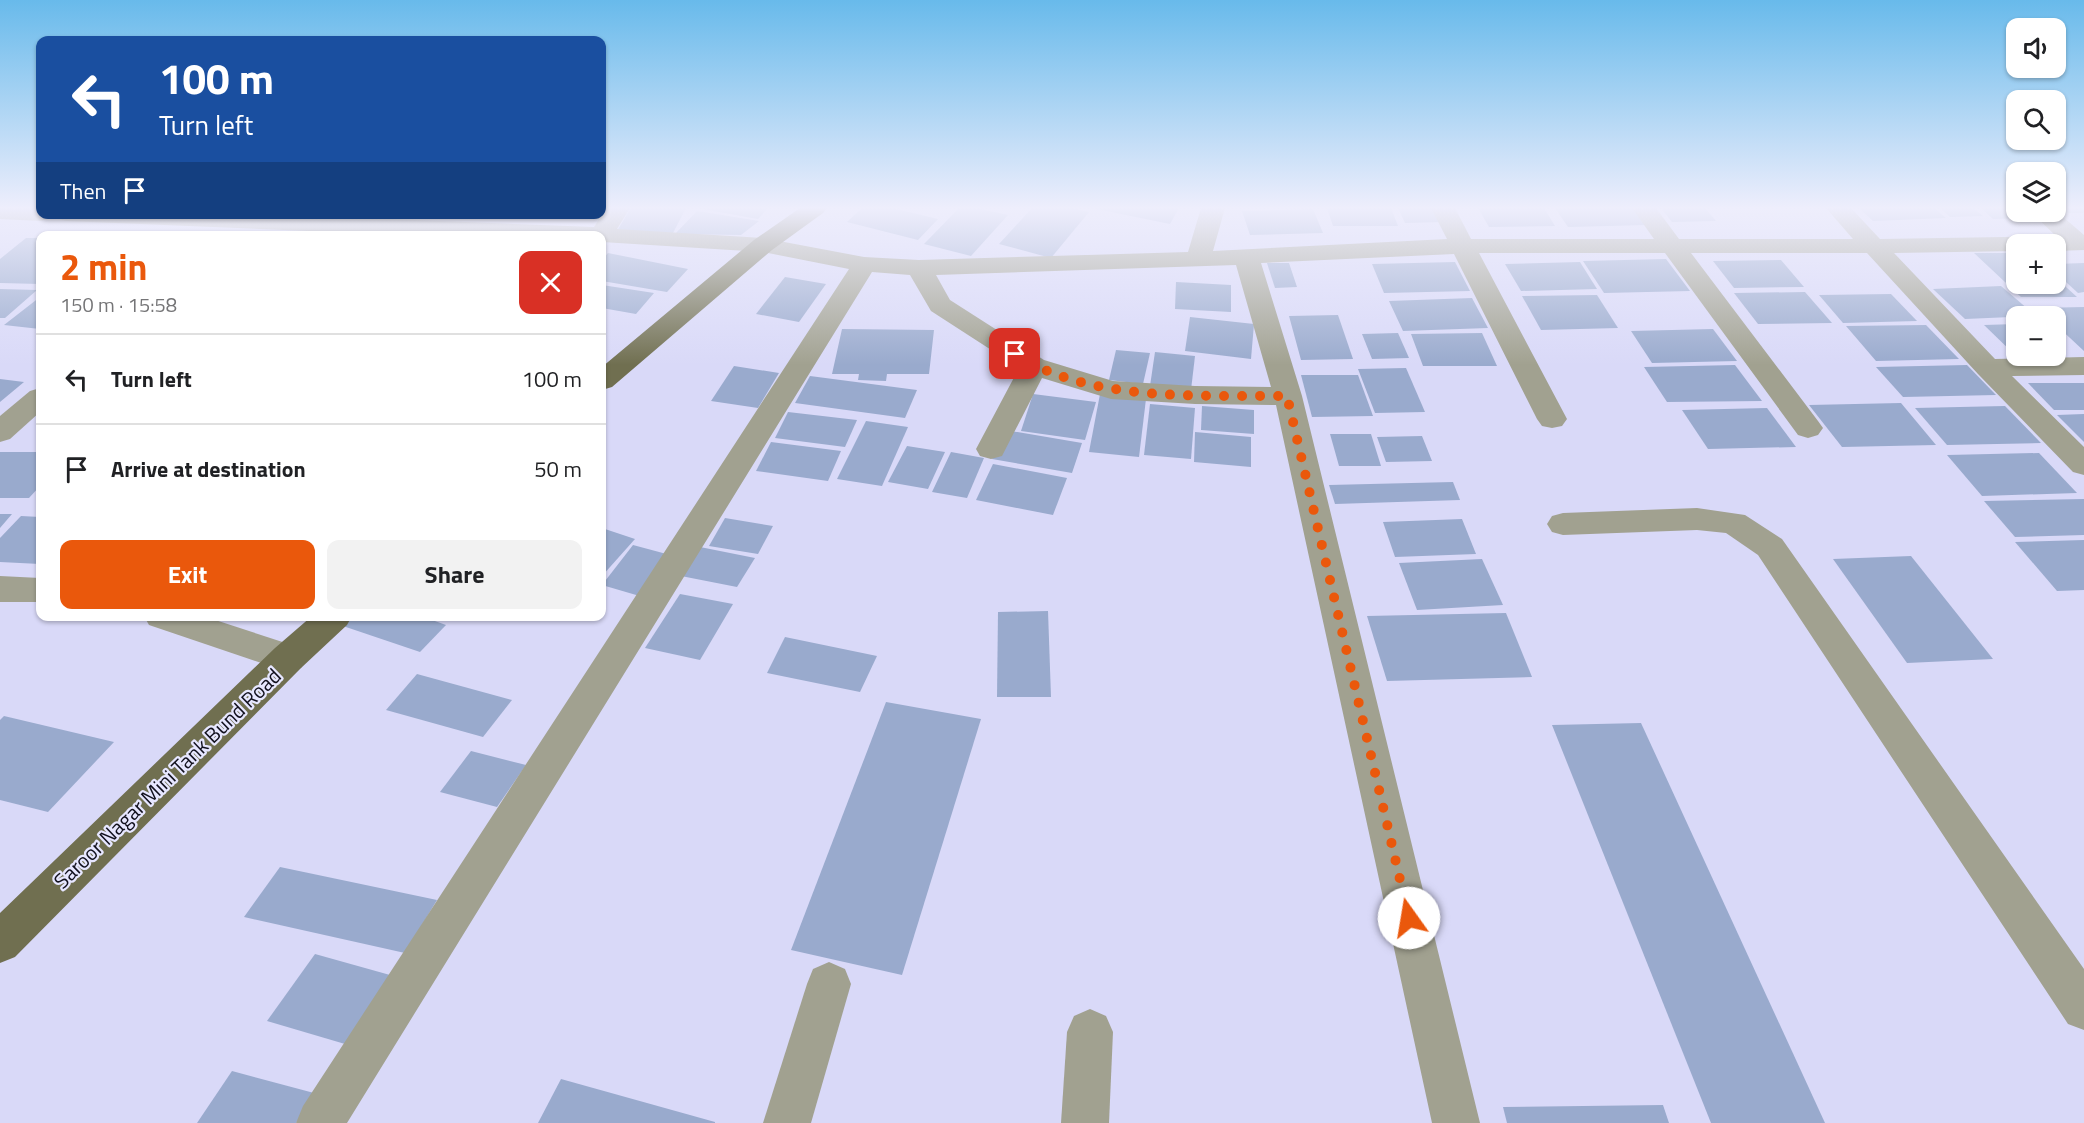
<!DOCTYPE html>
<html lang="en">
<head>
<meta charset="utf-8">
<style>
	:root { --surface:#fff; --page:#f2f2f2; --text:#202124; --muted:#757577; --line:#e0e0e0; --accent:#ea580c }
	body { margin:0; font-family:"Titillium Web",sans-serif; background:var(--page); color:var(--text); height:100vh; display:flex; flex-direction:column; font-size:22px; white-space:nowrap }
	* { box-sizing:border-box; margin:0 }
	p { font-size:20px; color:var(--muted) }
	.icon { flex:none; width:33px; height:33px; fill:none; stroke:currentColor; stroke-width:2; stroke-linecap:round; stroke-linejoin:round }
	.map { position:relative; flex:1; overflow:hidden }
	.panel { position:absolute; left:36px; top:231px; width:570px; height:390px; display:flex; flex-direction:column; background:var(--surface); border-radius:12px; box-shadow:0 2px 4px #0004 }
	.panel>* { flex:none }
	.guide { position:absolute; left:36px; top:36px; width:570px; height:183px; border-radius:12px; box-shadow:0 2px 4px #0004; background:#1a4fa0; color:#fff; overflow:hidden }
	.tools { position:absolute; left:2006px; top:18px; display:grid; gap:12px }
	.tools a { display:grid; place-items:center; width:60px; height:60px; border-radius:12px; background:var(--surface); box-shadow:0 2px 4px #0004; font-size:30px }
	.pin { position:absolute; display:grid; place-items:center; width:51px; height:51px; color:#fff; margin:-26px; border-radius:12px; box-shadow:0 3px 9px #0006 }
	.me { position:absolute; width:66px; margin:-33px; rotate:347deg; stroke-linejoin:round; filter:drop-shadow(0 0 4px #0008) }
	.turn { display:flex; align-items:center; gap:21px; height:126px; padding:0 24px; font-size:27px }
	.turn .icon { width:78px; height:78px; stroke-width:2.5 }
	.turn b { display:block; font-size:42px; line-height:51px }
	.then { display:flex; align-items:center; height:57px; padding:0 24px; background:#0003; gap:12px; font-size:22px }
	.round { display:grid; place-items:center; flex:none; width:63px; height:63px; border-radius:12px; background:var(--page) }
	.summary { display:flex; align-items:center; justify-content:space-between; height:102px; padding:0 24px }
	h1 { font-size:36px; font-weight:700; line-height:45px; color:var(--accent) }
	.primary-button { display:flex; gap:12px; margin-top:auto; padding:12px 24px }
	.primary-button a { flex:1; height:69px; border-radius:12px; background:var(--accent); color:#fff; font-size:24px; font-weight:700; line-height:69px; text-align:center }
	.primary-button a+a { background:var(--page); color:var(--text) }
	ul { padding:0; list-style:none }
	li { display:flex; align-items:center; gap:18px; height:90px; padding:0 24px; border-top:2px solid var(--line) }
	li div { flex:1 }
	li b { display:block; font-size:22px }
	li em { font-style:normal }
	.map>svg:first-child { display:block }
</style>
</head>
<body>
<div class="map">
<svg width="2084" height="1123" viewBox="0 0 2084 1123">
	<rect width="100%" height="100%" fill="#d9d9f8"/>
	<g fill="#99aacd">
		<polygon points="631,208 686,208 673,233 617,231"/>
		<polygon points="697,208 768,208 758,219"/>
		<polygon points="862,208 892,208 938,219 918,240 847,222"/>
		<polygon points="959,208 976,208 1008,215 971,256 924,244"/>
		<polygon points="1032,208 1073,208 1089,212 1051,258 999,244"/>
		<polygon points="1092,208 1179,208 1170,224"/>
		<polygon points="1327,208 1391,208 1398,226 1333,226"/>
		<polygon points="1398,208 1435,208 1442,222 1405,223"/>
		<polygon points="1478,208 1544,208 1555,226 1489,227"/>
		<polygon points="1555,208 1634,208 1647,225 1568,227"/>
		<polygon points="1661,208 1705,208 1716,221 1672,222"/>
		<polygon points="1859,208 1934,208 1946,218 1873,221"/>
		<polygon points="1940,208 1973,208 1983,216 1950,217"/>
		<polygon points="1981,208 2016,208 2016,212 2028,212 2036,218 1993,219"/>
		<polygon points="2056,208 2084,208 2084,213 2063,213"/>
		<polygon points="1313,209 1323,233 1250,235 1242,211"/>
		<polygon points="697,211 759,221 741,235 675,234"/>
		<polygon points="26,238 40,238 40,284 0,283 0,259"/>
		<polygon points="608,253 688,269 667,292 602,281 602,260"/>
		<polygon points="1974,253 2016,253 2016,284 2055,284 2055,277 2077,297 2021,297"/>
		<polygon points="1666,259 1690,291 1604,293 1583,261"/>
		<polygon points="1781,260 1804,287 1734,288 1713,261"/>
		<polygon points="1455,262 1470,291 1384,293 1372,264"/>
		<polygon points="1580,262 1597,289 1521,291 1505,264"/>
		<polygon points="1267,263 1289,263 1297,287 1275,288"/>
		<polygon points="2084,263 2084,292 2078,293 2055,272 2055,264"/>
		<polygon points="785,277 826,284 799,322 756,314"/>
		<polygon points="1176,282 1231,285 1231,312 1175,309"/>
		<polygon points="602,285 654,293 636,314 602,308"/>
		<polygon points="2001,286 2036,316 1965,319 1933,289"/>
		<polygon points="0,289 37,290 5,318 0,318"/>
		<polygon points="1805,292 1832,323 1758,324 1734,293"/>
		<polygon points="1891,294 1917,321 1843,323 1819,295"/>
		<polygon points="1597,295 1618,328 1541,330 1522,296"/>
		<polygon points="40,297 40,329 4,325"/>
		<polygon points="1472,298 1488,328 1403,331 1389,301"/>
		<polygon points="2084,307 2084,351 2055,324 2055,316 2046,316 2037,308"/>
		<polygon points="1338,315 1353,359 1301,360 1289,316"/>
		<polygon points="1190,317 1254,324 1251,359 1185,351"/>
		<polygon points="2016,324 2016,356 1984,325"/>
		<polygon points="1926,325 1959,359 1876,361 1846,326"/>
		<polygon points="842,329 934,330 929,374 887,374 886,381 858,380 859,374 832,374"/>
		<polygon points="1713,329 1737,361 1652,363 1631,331"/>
		<polygon points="1398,333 1409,358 1372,359 1362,334"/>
		<polygon points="1482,333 1497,366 1423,366 1411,334"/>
		<polygon points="1116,350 1150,353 1143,384 1109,380"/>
		<polygon points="1155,352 1195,356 1191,390 1150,386"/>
		<polygon points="1735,365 1762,401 1667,402 1644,367"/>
		<polygon points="1967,365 1996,395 1903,397 1876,367"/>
		<polygon points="734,366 779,373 758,408 711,401"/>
		<polygon points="1406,368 1425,412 1375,413 1358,369"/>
		<polygon points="1301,375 1358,375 1373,416 1312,417"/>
		<polygon points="810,376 917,390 905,418 795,403"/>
		<polygon points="0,379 24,382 0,402"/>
		<polygon points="2028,383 2084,383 2084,410 2054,410"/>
		<polygon points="1033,394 1096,402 1085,440 1021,431"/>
		<polygon points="1100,394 1146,399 1139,457 1089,452"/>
		<polygon points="1901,403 1936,445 1842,447 1809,405"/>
		<polygon points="1150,404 1195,408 1191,459 1144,455"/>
		<polygon points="1202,406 1254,410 1254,434 1201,430"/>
		<polygon points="2005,406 2041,443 1947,445 1915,408"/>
		<polygon points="1767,408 1796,447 1708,449 1682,410"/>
		<polygon points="788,412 857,420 845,447 775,438"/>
		<polygon points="2084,414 2084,442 2057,415"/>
		<polygon points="866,421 908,427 882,486 837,479"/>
		<polygon points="1005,430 1082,443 1072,473 992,459"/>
		<polygon points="1195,432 1251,437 1251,467 1194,462"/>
		<polygon points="1330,434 1371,434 1381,466 1339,466"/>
		<polygon points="1422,436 1432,461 1386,462 1377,437"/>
		<polygon points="771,442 841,451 828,481 756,471"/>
		<polygon points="907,446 945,452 928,489 888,482"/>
		<polygon points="0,452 40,452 40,486 29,498 0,498"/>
		<polygon points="951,452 984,458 967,498 932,492"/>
		<polygon points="2039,453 2077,493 1982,496 1947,455"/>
		<polygon points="993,464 1067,478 1053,515 976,500"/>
		<polygon points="1453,482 1460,500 1335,504 1329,485"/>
		<polygon points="2084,499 2084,535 2015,537 1984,501"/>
		<polygon points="0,514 12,514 0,528"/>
		<polygon points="21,516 40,517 40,564 0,562 0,538"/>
		<polygon points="725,518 773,526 758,554 709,546"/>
		<polygon points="1462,519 1476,554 1395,557 1383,522"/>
		<polygon points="602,528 635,539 602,576"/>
		<polygon points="2084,540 2084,590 2057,591 2015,542"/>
		<polygon points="633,545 674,556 643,597 602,585"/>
		<polygon points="700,547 755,558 737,587 681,576"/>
		<polygon points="1911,556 1993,659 1907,663 1833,559"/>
		<polygon points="1482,559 1503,605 1417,610 1399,563"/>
		<polygon points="680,594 733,604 700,660 645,648"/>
		<polygon points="1048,611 1051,697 997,697 998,612"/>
		<polygon points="1506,613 1532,677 1387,681 1367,616"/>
		<polygon points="348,616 421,616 446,625 420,652 340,625"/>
		<polygon points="785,637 877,656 860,692 767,673"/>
		<polygon points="417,674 512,700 483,737 386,710"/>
		<polygon points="886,702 981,719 902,975 791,950"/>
		<polygon points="4,716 114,742 48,812 0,800 0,720"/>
		<polygon points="1641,723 1825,1123 1711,1123 1552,725"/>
		<polygon points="471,751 526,765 497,807 440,792"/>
		<polygon points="280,867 437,900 405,953 244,917"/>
		<polygon points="315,954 390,975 345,1044 267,1021"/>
		<polygon points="232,1071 314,1093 296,1123 197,1123"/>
		<polygon points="561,1079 715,1122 715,1123 538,1123"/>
		<polygon points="1663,1105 1669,1123 1507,1123 1503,1107"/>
	</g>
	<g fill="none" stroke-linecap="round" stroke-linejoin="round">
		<g fill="#a1a190" fill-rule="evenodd">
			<polygon points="0,208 40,208 40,214 51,214 48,219 40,221 0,219"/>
			<path d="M 606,208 L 630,208 L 617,229 L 763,238 L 864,257 L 919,260 L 1188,252 L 1201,208 L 1225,208 L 1213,251 L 1447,239 L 1431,208 L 1455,208 L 1471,239 L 1654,239 L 1632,208 L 1656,208 L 1679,239 L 1853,239 L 1826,208 L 1851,208 L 1880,239 L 2056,236 L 2031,212 L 2055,210 L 2084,235 L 2084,250 L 2055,251 L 2055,244 L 2016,244 L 2016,251 L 1894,253 L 1995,359 L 2084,357 L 2084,375 L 2012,376 L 2084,447 L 2084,475 L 2073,472 L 1978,374 L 1867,253 L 1691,253 L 1818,421 L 1823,428 L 1818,435 L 1808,438 L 1798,435 L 1665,253 L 1479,253 L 1567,419 L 1562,426 L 1552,428 L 1542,426 L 1537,419 L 1454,254 L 1261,263 L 1302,396 L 1480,1123 L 1432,1123 L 1276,405 L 1195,404 L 1111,399 L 1042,378 L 1002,456 L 991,459 L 980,456 L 976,449 L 1019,368 L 931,311 L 910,275 L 872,272 L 347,1123 L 296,1123 L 303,1106 L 849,269 L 763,252 L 602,242 L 602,236 L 430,236 L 66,221 L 58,219 L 55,214 L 261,214 L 594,227 ZM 1236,265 L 1271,387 L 1195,386 L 1113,381 L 1044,360 L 950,300 L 936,275 Z"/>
			<polygon points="40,388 40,412 10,439 0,442 0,416 30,391"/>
			<polygon points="1697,508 1745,515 1782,539 2084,969 2084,1030 2068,1024 1758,555 1726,533 1697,530 1563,535 1552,532 1547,524 1552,516 1563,513"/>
			<polygon points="0,576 40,578 40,602 0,602"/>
			<polygon points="144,616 203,616 301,648 306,658 301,668 288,672 149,625"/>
			<polygon points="829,962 845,969 851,984 811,1123 763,1123 807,984 813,969"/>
			<polygon points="1090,1009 1106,1016 1113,1032 1109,1123 1061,1123 1067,1032 1074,1016"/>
		</g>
		<g fill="#706f50" fill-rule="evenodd">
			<polygon points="800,208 827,208 823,213 772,250 612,387 602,390 602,367 754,240"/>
			<polygon points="312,616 352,616 347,625 301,668 15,957 0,963 0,913 275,648"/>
		</g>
	</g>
	<linearGradient id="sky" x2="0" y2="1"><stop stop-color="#68baeb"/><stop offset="0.57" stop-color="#eeeefc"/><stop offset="1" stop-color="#eeeefc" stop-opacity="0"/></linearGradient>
	<rect width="2084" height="365" fill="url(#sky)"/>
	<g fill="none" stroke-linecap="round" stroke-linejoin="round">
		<path stroke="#ea580c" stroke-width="10" stroke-dasharray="0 18" d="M 1015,354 C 1090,403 1201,395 1287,396 L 1409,918"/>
	</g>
	<g text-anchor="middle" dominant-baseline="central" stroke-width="4.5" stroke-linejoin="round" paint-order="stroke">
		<g font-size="21" fill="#11101d" stroke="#e7e7ff">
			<text transform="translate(167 778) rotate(-44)">Saroor Nagar Mini Tank Bund Road</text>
		</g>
	</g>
</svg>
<div class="tools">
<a><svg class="icon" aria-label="sound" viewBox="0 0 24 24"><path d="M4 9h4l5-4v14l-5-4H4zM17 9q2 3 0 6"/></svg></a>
<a><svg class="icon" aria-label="search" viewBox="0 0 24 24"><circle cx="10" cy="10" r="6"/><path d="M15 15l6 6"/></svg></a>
<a><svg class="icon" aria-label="layers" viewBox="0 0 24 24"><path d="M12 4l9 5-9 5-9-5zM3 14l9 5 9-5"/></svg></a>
<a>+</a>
<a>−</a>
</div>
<div class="pin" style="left:1015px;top:354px;background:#d93025"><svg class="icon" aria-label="arrive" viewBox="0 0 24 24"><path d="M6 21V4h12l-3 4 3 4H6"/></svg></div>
<svg class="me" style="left:1409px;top:918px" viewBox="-20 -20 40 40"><circle r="19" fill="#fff"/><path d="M0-13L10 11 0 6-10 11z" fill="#ea580c"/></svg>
<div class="guide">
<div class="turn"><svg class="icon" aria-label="left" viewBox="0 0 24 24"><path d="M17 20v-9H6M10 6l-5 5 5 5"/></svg><div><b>100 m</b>Turn left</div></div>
<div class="then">Then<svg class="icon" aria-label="arrive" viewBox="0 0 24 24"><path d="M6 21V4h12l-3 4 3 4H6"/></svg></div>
</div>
<section class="panel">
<div class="summary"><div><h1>2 min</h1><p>150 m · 15:58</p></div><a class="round" style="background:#d93025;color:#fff"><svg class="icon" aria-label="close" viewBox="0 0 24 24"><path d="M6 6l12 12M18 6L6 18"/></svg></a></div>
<ul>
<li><svg class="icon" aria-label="left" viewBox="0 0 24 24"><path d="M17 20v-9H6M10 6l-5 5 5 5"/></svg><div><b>Turn left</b></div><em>100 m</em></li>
<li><svg class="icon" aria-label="arrive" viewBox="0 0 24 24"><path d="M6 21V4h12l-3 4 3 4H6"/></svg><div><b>Arrive at destination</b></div><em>50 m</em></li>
</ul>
<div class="primary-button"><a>Exit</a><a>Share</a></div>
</section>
</div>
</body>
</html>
